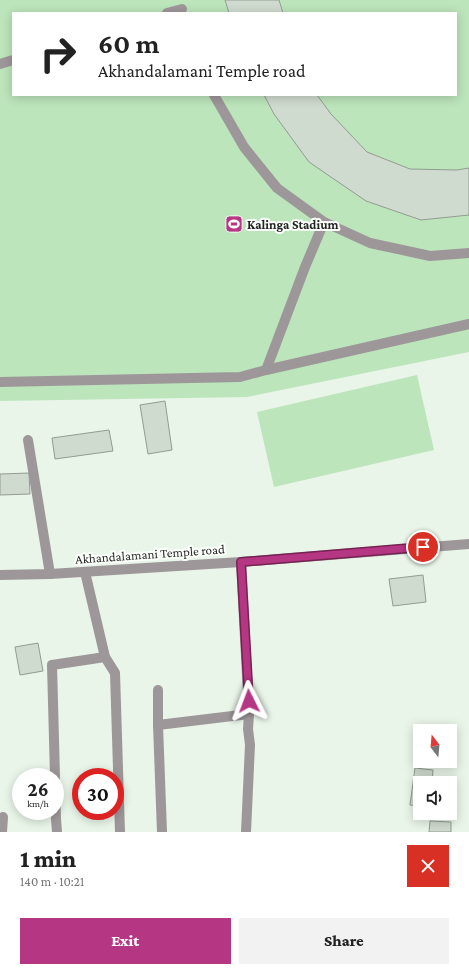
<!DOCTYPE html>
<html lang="en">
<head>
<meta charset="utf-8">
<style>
	:root { --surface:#fff; --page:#f2f2f2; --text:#222; --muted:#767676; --accent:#b53682 }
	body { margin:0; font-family:"Crimson Pro",serif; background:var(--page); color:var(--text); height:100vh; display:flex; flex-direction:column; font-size:15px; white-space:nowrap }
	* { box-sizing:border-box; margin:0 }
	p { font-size:13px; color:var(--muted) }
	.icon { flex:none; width:22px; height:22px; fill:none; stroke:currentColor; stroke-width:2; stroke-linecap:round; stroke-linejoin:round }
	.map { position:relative; height:832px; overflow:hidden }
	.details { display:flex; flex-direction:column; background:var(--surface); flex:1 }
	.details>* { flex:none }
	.hud { position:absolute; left:12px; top:12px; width:445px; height:84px; border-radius:0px; box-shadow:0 2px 10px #0003; background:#fff; color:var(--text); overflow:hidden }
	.needle { width:26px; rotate:344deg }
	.fabs { position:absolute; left:413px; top:724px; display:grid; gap:8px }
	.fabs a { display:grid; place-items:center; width:44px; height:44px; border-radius:0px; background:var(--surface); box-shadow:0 2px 10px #0003; font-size:20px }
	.speed { position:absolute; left:12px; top:768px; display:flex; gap:8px; font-size:20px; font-weight:700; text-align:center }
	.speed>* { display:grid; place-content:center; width:52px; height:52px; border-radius:50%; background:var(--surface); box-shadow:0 2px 10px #0003; line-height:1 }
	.speed small { font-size:10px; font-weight:400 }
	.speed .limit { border:6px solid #d22; background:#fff; color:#111 }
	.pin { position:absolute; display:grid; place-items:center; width:34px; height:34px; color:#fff; margin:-17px; border:2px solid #fff; border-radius:50%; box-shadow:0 1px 4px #0007 }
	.me { position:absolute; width:44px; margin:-22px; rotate:357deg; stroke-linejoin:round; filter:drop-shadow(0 0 3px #0008) }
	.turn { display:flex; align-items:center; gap:14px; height:84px; padding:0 20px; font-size:18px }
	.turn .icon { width:52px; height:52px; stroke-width:2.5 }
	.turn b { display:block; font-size:28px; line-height:34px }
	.round { display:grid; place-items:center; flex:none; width:42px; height:42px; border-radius:0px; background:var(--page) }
	.head { display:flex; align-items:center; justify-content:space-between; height:68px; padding:0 20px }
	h1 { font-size:24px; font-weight:800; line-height:30px }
	.primary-button { display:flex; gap:8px; margin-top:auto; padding:8px 20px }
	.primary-button a { flex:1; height:46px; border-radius:0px; background:var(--accent); color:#fff; font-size:16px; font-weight:800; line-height:46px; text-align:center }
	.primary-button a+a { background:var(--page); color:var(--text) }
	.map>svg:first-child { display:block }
</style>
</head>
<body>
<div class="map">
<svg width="469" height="832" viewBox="0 0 469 832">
	<rect width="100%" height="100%" fill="#e9f5e9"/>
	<g fill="#bce5bb" fill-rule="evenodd">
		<path d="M 0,0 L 469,0 L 469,352 L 247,397 L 0,401 ZM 13,13 L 456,13 L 456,95 L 13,95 Z"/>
		<polygon points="417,375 434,450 274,487 257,412"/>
	</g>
	<g fill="#d0dbcf" stroke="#929c92">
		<polygon points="225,0 279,0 283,13 229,13"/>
		<polygon points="264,95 317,95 331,114 367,152 410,169 457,170 469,168 469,215 421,220 366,201 309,162 274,114"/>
		<polygon points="165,401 172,450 148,454 140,405"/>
		<polygon points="109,430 113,451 55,459 52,438"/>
		<polygon points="29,473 30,494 0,495 0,474"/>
		<polygon points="423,575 426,602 393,606 389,579"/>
		<polygon points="38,643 43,671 20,675 15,647"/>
		<polygon points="415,768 433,770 432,783 420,783 420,806 410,805"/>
		<polygon points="430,821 451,822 451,832 429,832"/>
	</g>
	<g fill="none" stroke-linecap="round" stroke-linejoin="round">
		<g stroke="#9e979a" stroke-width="10">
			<polyline points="167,13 182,9"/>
			<polyline points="0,64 13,60"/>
			<polyline points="214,95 244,147 277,188 324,222 370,243 430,256 469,253"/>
			<polyline points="266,370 305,267 324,222"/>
			<polyline points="0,382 240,377 266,370 469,324"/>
			<polyline points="28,440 50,574"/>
			<polyline points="241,562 249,714 248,729 250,745 246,832"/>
			<polyline points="85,572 105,657 115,673 120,832"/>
			<polyline points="0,575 50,574 241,562 469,544"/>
			<polyline points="158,725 158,690"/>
			<polyline points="55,777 52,665 105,657"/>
			<polyline points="55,781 56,819 57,832"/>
			<polyline points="2,832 3,817"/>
			<polyline points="162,832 158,725 249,714"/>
		</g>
	</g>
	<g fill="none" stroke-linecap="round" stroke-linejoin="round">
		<g stroke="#762354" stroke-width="10">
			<polyline id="route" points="249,701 241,562 423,547"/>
		</g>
		<use href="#route" stroke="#b53682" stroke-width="7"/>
	</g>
	<defs>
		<g id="stadium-square" transform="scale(0.9)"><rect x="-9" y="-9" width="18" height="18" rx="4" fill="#b53682" stroke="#fdfffd"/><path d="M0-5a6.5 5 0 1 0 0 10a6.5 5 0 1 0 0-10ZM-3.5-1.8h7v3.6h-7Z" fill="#fff"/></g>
	</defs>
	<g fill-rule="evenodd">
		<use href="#stadium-square" x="234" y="224"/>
	</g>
	<g text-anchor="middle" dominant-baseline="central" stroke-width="4" stroke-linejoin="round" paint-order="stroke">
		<g font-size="13" font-weight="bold" fill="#222622" stroke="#fdfffd" text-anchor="start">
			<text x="247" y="224">Kalinga Stadium</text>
		</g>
		<g font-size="13" fill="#222622" stroke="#fdfffd">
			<text transform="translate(150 554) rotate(-4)">Akhandalamani Temple road</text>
		</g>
	</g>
</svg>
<div class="fabs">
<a><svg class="needle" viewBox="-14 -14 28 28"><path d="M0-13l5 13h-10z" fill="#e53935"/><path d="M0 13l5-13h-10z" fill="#767676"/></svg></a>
<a><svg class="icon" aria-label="sound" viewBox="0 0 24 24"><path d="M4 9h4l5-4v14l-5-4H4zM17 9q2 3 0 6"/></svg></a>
</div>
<div class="speed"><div>26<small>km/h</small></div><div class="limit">30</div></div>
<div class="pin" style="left:423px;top:547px;background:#d93025"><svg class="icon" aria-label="arrive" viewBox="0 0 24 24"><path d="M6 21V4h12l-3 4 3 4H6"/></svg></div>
<svg class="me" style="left:249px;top:701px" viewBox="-20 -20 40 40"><path d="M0-17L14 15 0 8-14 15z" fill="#b53682" stroke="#fff" stroke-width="4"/></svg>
<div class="hud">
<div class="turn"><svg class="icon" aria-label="right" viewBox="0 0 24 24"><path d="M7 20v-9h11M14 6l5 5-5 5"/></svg><div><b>60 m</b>Akhandalamani Temple road</div></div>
</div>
</div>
<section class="details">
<div class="head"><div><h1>1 min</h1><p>140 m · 10:21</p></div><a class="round" style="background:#d93025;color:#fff"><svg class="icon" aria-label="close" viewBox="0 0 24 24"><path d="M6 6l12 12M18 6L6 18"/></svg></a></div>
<div class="primary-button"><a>Exit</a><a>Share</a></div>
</section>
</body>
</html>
